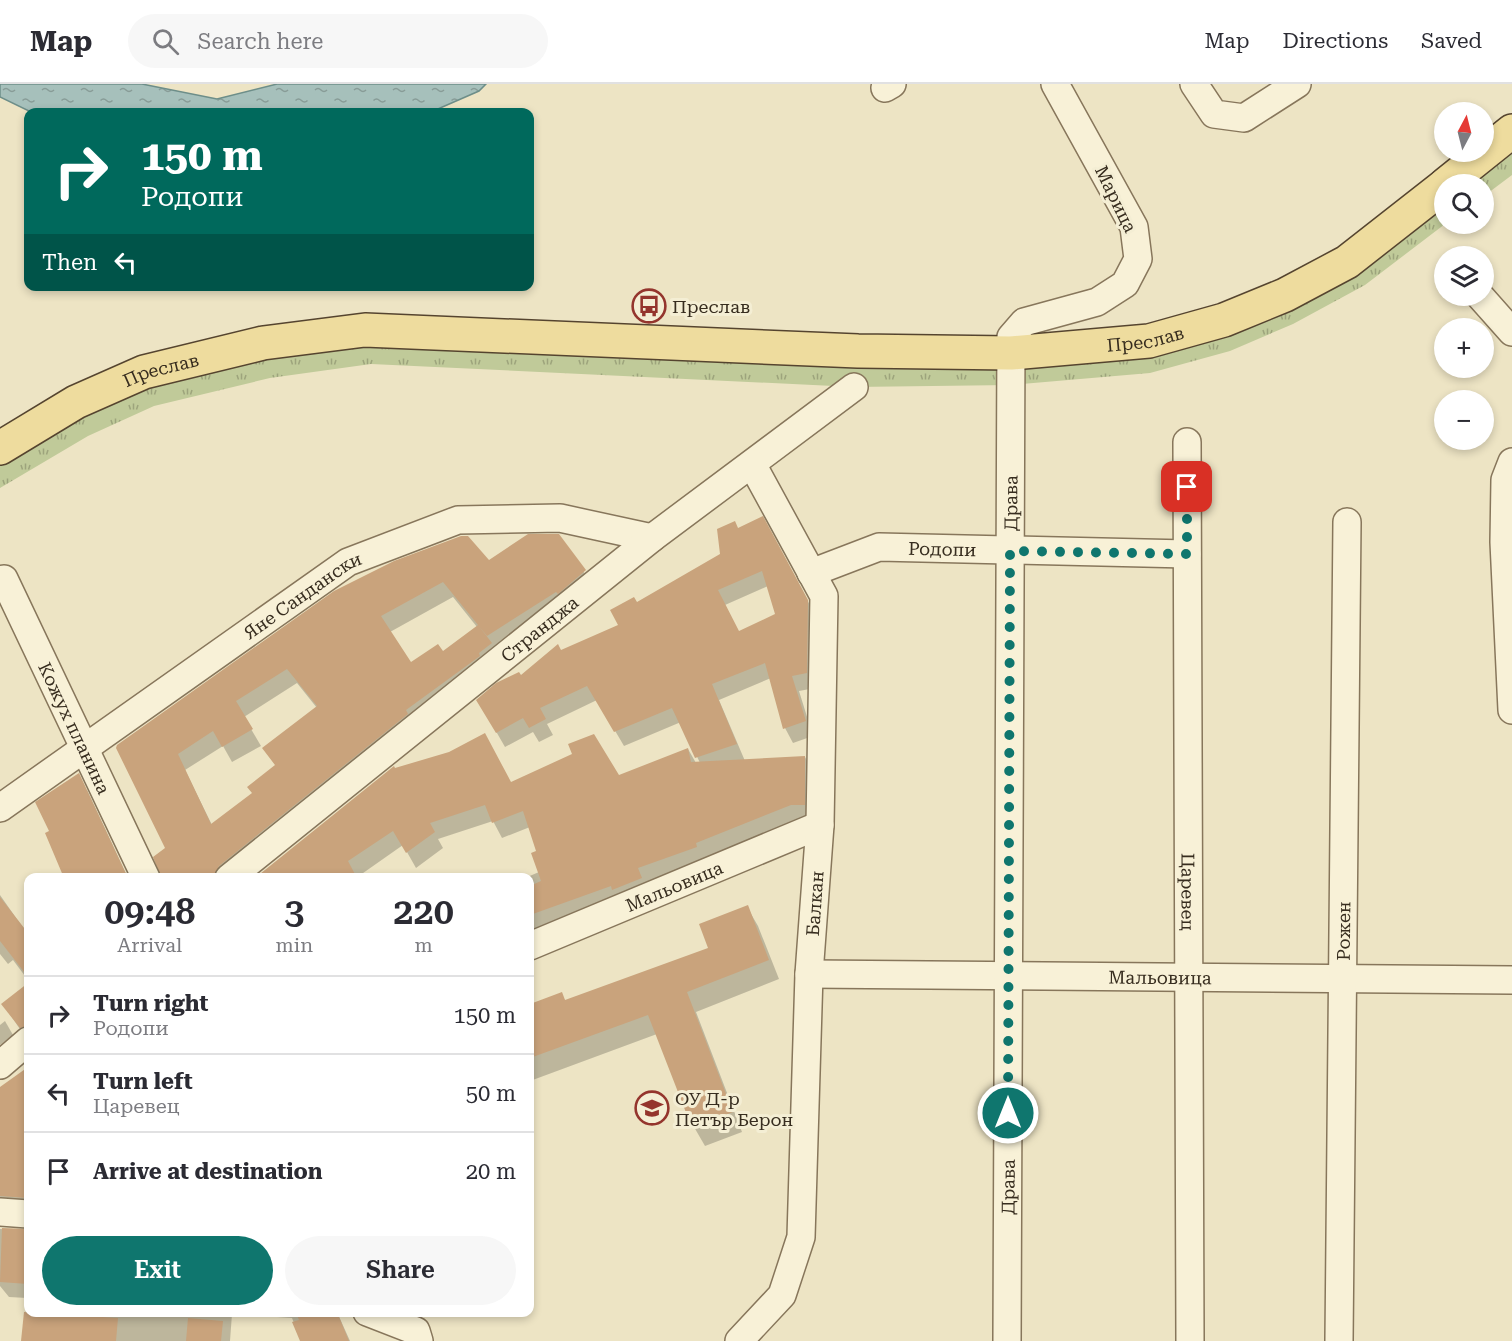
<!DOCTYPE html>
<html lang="en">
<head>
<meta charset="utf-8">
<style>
	:root { --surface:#fff; --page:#f7f7f7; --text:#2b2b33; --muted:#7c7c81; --line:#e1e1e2; --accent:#0f766e }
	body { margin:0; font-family:"Roboto Serif",serif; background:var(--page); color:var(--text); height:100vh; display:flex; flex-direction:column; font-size:22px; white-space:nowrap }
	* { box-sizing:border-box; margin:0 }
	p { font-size:20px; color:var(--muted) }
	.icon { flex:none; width:33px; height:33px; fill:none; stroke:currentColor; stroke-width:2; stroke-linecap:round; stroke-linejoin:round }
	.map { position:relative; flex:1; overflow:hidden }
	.panel { position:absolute; left:24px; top:789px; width:510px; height:444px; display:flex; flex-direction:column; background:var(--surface); border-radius:12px; box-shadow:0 3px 9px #0003 }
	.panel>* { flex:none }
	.banner { position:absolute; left:24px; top:24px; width:510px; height:183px; border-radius:12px; box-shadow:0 3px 9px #0003; background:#00695c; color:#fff; overflow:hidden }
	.needle { width:39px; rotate:7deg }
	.fabs { position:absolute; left:1434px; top:18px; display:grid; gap:12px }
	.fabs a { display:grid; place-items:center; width:60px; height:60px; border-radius:50%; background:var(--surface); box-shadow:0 3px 9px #0003; font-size:30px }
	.pin { position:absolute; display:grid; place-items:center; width:51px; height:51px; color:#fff; margin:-26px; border-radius:12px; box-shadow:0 3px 9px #0006 }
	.me { position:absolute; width:66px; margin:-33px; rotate:0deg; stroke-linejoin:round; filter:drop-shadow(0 0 4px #0008) }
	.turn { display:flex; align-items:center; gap:21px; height:126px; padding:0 18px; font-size:27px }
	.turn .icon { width:78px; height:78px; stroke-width:2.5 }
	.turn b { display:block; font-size:42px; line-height:51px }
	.then { display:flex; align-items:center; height:57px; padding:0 18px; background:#0003; gap:12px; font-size:22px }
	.eta { display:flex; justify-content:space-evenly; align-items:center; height:102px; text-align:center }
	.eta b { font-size:36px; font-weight:600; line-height:42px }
	.cta { display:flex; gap:12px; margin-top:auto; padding:12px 18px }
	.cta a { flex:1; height:69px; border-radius:36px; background:var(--accent); color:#fff; font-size:24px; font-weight:600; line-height:69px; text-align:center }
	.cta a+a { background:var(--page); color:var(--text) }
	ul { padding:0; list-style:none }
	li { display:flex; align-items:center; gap:18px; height:78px; padding:0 18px; border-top:2px solid var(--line) }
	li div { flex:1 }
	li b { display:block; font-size:22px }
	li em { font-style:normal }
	header { display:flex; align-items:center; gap:36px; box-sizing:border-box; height:84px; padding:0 30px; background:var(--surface); border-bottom:2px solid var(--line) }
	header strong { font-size:28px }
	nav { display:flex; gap:33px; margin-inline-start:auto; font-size:21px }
	.search { width:420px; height:54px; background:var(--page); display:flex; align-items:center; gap:15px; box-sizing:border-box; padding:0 21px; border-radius:33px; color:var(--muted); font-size:22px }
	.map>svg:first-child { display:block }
</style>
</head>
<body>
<header>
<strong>Map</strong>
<div class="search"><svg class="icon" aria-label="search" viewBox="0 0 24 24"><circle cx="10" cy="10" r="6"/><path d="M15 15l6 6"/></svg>Search here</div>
<nav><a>Map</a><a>Directions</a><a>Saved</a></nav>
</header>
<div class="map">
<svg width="1512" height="1257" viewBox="0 0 1512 1257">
	<defs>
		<pattern id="grass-tufts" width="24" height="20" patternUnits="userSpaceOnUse" patternTransform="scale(1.5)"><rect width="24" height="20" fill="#c0ca99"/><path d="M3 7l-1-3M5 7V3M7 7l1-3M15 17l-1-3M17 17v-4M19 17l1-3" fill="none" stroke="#9da47c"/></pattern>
		<pattern id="water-ripples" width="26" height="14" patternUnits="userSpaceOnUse" patternTransform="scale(1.5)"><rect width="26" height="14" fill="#a6c0bb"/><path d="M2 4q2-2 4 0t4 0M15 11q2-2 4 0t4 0" fill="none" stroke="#889c97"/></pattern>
	</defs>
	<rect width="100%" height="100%" fill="#ede4c4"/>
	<g fill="url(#grass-tufts)">
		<polygon points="1512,47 1512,91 1484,112 1484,100 1446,100"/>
		<polygon points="1444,102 1445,140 1365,201 1293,240 1230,267 1150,289 1011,301 854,303 371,280 270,294 154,322 88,352 0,404 0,364 76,318 263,259 858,267 1224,236"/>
	</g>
	<polygon fill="url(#water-ripples)" stroke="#6d8e89" stroke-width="1.5" points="0,0 142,0 217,15 277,0 486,0 479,7 431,28 31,28 0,13"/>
	<g fill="#0003" fill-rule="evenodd">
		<path d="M 738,446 L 770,449 L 816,532 L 815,604 L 799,607 L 813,652 L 793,659 L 785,644 L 771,594 L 719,616 L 745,677 L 805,673 L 814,689 L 813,737 L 800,737 L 703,775 L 705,778 L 530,850 L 530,794 L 525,794 L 539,788 L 538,768 L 530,743 L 502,754 L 493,737 L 438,755 L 443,764 L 416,784 L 403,761 L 356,794 L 257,794 L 511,700 L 619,693 L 688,665 L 696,679 L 700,679 L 681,638 L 624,662 L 597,616 L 547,640 L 553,651 L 539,658 L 533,648 L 505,663 L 478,616 L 561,568 L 620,542 L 636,520 L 721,471 ZM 768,502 L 776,531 L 739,549 L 725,521 Z"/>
		<path d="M 558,451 L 594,503 L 233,794 L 176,794 L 167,764 L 118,665 L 335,508 L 489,478 ZM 453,513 L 477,543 L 443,569 L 411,580 L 390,548 ZM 297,599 L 317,624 L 264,664 L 276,682 L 253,710 L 212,741 L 185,686 L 223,662 L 232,678 L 261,662 L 244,633 Z"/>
		<polygon points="87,706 128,794 68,794"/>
		<polygon points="0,811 28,851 28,896 13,876 8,880 0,870"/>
		<polygon points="747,823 758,842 779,895 696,928 742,1048 705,1062 694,1043 657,950 530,997 530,921 561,910 566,918 710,865"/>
		<polygon points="28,901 28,957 3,920"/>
		<polygon points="5,937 13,951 0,961 0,941"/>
		<polygon points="28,985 28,1129 0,1131 0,1004"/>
		<polygon points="0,1145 28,1146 28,1228 337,1228 350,1257 301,1257 292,1234 232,1230 230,1257 23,1257 27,1214 9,1213 0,1202"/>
	</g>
	<g fill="#c9a37c" fill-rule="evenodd">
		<path d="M 763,432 L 808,516 L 807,589 L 792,592 L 806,637 L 783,645 L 765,579 L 712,600 L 737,660 L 695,674 L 672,624 L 614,648 L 587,602 L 540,624 L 546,635 L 529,644 L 523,634 L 496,649 L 476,616 L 496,599 L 519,588 L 521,591 L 558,560 L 561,566 L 618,541 L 610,526 L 634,513 L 637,518 L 720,470 L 717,445 L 735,437 L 738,444 ZM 762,487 L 775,530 L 739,547 L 718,506 Z"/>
		<path d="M 528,450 L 559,450 L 586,486 L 558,510 L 556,508 L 487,552 L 478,541 L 492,559 L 479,569 L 480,572 L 406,626 L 408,630 L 219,782 L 214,794 L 161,794 L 153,773 L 165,764 L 116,664 L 117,661 L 334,507 L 394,477 L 461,452 L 468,452 L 489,476 ZM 443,498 L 478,541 L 443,567 L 438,560 L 411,578 L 381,532 ZM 287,585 L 317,622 L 262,664 L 275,681 L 247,703 L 252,709 L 211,740 L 178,670 L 213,647 L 222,663 L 253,645 L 236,617 Z"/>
		<polygon points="485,649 511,698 572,670 568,660 594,650 619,691 688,664 691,678 805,672 805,721 791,721 696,759 697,763 638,784 642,794 612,806 611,802 530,831 530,802 541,797 531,769 536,767 523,727 492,739 485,721 430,739 435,748 406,769 393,747 348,777 357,794 255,794 394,682 395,684 449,668"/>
		<polygon points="79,689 128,794 64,794 45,749 49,747 35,718"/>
		<polygon points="0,813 28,849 28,893 0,857"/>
		<polygon points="748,821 769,876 687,908 733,1028 692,1044 648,931 530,974 530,920 562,908 565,916 708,864 699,840"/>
		<polygon points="28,899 28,942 20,944 1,920"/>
		<polygon points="28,983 28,1114 0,1112 0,1003"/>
		<polygon points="2,1144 28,1145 28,1200 0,1198"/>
		<polygon points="24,1228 118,1234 116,1257 21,1257"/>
		<polygon points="296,1228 337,1228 349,1257 300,1257 292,1238 299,1236"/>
		<polygon points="188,1234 223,1237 221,1257 186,1257"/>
	</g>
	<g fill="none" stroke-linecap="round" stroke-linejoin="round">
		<g stroke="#87765b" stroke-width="30">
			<g id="minor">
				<polyline points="1194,0 1214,30 1244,34 1297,0"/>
				<polyline points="885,4 892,0"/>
				<polyline points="1480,212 1512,248"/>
				<path id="s1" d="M 1187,358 L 1190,1257"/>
				<polyline points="1512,378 1505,396 1504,458 1512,626"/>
				<path id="s2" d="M 811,489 L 879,463 L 1187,470"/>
				<path id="s3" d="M 4,495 L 146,794"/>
				<path id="s4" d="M 0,724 L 348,478 L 458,436 L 560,434 L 652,454"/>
				<path id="s5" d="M 229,794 L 652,454 L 854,303"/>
				<path id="s6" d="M 530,862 L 820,741"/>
				<path id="s7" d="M 809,890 L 1512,896"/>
				<polyline points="0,981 28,957"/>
				<polyline points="0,1128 28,1130"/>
				<polyline points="367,1228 416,1247 419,1257"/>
				<path id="s8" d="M 739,1257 L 782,1211 L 801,1153 L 809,890 L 820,741 L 824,512 L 752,380"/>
				<path id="s9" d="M 1007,1257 L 1011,253 L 1024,238 L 1097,218 L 1125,200 L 1138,175 L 1134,143 L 1055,0"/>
				<path id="s10" d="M 1339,1257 L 1347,438"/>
			</g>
		</g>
		<g stroke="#55442f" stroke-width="36">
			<g id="major">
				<polyline points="1446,100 1512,47"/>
				<path id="s11" d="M 0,364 L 76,318 L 144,288 L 263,259 L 365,246 L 858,267 L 1011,269 L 1149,257 L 1224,236 L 1285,211 L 1347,178 L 1444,102"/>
			</g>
		</g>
		<use href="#minor" stroke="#f8f1d7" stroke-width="27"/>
		<use href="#major" stroke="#eedc9e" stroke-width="33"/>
	</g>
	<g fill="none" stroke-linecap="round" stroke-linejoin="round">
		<polyline stroke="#0f766e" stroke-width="10" stroke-dasharray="0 18" points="1008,1029 1010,467 1187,470 1187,403"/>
	</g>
	<defs>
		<g id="bus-ring" transform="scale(1.725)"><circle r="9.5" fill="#f4eed4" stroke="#94352d" stroke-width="1.5"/><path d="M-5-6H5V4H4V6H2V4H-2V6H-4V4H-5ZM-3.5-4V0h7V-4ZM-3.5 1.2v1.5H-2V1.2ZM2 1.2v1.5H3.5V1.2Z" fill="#94352d"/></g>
		<g id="school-ring" transform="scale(1.725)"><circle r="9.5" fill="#f4eed4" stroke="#94352d" stroke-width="1.5"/><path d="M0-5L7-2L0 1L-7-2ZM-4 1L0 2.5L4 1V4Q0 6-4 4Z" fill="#94352d"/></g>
	</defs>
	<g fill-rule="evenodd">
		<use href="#bus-ring" x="649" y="222"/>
		<use href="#school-ring" x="652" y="1024"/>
	</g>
	<g text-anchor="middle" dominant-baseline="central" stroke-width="6" stroke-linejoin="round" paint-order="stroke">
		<g font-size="18" fill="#372d1f" stroke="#f4eed4">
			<text transform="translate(1116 115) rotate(64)">Марица</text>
			<text stroke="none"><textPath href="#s11" startOffset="1170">Преслав</textPath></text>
			<text stroke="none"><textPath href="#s11" startOffset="180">Преслав</textPath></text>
			<text stroke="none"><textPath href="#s9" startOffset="838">Драва</textPath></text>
			<text stroke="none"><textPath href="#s2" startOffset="136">Родопи</textPath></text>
			<text stroke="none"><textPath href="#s4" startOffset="370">Яне Сандански</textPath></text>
			<text stroke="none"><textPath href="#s5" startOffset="398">Странджа</textPath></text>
			<text stroke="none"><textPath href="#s3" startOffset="165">Кожух планина</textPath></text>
			<text stroke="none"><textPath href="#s6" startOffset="156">Мальовица</textPath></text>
			<text stroke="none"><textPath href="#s1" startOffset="450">Царевец</textPath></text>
			<text stroke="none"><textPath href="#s8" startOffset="458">Балкан</textPath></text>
			<text stroke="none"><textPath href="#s10" startOffset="410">Рожен</textPath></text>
			<text stroke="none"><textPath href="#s7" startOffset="351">Мальовица</textPath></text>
			<text stroke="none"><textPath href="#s9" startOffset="154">Драва</textPath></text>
		</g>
		<g font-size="18" fill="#372d1f" stroke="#f4eed4" text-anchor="start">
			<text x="672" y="222">Преслав</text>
			<text x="675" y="1014">ОУ Д-р<tspan x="675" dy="21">Петър Берон</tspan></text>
		</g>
	</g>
</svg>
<div class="fabs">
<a><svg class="needle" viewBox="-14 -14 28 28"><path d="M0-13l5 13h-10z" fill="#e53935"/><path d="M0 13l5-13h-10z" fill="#7c7c81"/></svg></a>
<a><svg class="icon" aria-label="search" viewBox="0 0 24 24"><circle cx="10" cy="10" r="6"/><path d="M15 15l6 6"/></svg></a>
<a><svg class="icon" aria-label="layers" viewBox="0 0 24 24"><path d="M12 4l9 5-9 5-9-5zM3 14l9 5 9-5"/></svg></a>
<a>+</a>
<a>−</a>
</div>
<div class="pin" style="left:1187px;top:403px;background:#d93025"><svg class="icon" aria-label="arrive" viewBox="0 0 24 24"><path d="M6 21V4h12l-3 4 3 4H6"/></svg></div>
<svg class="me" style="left:1008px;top:1029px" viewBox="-20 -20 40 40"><circle r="17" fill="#0f766e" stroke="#fff" stroke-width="3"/><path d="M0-11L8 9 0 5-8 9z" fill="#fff"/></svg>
<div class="banner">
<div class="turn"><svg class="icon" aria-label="right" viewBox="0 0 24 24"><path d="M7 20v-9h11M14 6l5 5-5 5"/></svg><div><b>150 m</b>Родопи</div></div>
<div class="then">Then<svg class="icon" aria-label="left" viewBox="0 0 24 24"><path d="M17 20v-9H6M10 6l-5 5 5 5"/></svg></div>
</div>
<section class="panel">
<div class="eta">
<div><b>09:48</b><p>Arrival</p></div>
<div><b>3</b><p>min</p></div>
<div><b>220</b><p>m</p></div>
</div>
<ul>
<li><svg class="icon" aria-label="right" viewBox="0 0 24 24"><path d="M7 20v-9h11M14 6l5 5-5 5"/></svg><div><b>Turn right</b><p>Родопи</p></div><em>150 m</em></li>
<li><svg class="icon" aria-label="left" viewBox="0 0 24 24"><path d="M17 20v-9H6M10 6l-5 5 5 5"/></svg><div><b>Turn left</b><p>Царевец</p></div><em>50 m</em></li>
<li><svg class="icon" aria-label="arrive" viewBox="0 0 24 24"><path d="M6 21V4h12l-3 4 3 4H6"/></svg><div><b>Arrive at destination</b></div><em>20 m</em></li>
</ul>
<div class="cta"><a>Exit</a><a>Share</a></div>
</section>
</div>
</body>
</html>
